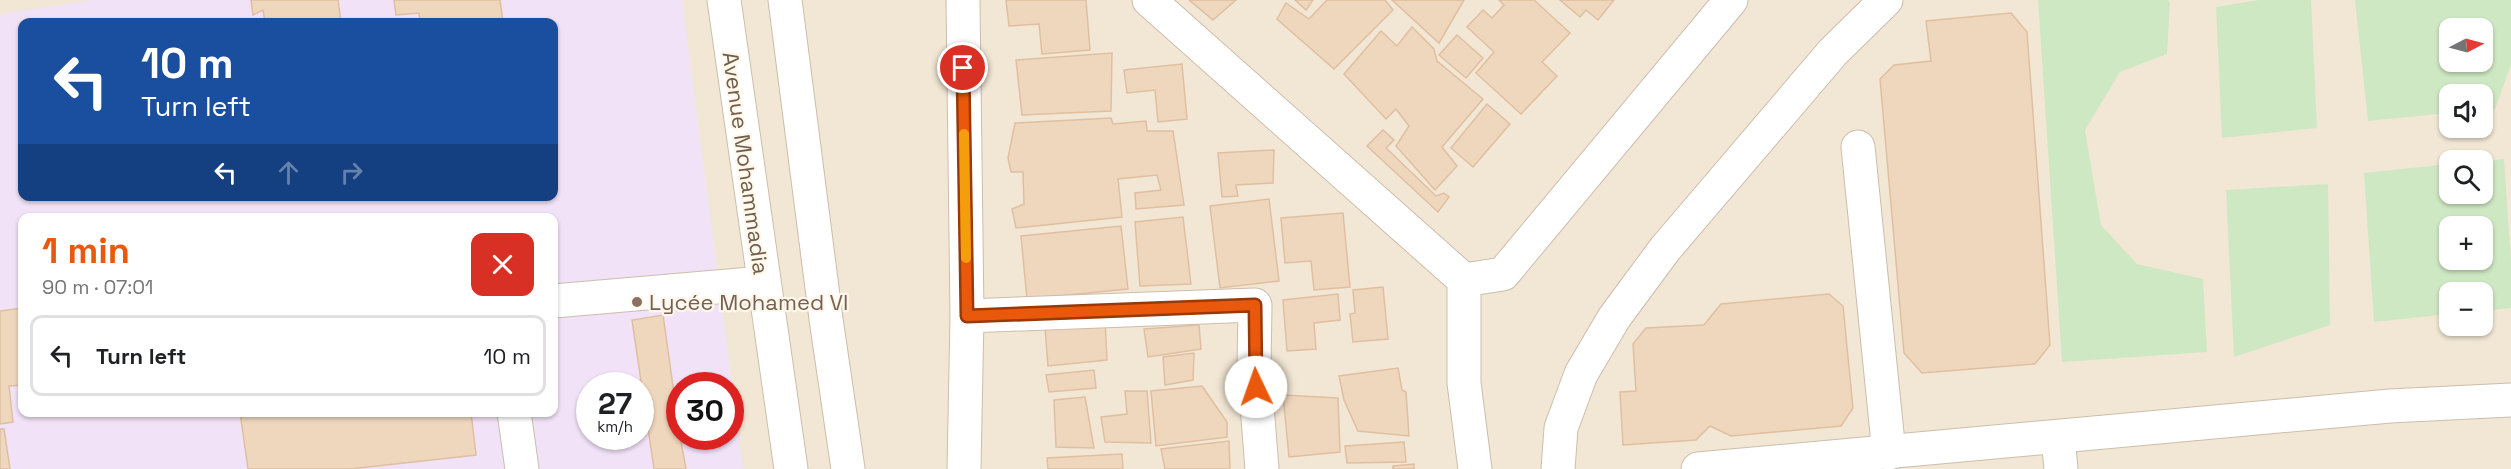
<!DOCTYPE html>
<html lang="en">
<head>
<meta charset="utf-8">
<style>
	:root { --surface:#fff; --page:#f2f2f2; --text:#202124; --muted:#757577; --line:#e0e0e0; --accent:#ea580c }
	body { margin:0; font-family:"Space Grotesk",sans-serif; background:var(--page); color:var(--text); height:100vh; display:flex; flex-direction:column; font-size:22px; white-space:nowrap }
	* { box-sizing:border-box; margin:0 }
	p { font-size:20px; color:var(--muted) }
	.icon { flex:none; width:33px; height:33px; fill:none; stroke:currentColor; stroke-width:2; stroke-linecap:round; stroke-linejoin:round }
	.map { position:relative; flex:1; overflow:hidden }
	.panel { position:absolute; left:18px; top:213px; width:540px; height:204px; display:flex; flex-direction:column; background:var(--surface); border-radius:12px; box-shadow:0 2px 4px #0004 }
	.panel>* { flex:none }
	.hud { position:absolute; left:18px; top:18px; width:540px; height:183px; border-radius:12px; box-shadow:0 2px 4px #0004; background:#1a4fa0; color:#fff; overflow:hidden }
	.needle { width:39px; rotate:84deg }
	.controls { position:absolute; left:2439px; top:18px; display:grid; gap:12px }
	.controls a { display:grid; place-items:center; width:54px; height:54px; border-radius:12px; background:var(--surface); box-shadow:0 2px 4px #0004; font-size:30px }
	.speed { position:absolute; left:576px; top:372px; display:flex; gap:12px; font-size:30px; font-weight:700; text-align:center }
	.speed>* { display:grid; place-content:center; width:78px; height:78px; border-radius:50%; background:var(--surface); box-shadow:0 2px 4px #0004; line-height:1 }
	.speed small { font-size:15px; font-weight:400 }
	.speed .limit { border:9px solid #d22; background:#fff; color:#111 }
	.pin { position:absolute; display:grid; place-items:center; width:51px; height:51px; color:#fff; margin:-26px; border:3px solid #fff; border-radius:50%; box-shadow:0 2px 6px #0007 }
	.me { position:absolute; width:66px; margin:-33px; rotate:357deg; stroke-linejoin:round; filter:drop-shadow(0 0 4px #0008) }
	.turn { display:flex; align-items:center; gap:21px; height:126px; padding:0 24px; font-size:27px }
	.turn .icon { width:78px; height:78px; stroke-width:2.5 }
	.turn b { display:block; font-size:42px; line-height:51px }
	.lanes { display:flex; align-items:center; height:57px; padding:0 24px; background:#0003; justify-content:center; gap:30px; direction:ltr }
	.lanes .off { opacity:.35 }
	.round { display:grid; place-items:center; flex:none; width:63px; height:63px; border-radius:12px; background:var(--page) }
	.head { display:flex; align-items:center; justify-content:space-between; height:102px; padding:0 24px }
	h1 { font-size:36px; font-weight:700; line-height:45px; color:var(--accent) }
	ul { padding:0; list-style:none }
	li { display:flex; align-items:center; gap:18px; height:81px; margin:0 12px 9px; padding:0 12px; border:3px solid var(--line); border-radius:12px }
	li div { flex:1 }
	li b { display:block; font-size:22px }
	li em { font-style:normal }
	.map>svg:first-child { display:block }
</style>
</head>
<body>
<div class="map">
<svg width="2511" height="469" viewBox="0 0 2511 469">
	<rect width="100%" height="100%" fill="#fbf5e5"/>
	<path fill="#f2e7d4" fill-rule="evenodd" d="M 0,0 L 2511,0 L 2511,469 L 0,469 ZM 22,22 L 554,22 L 554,196 L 22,196 ZM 2450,28 L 2482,28 L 2482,62 L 2450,62 ZM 2450,94 L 2482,94 L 2482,128 L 2450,128 ZM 2450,160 L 2482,160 L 2482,194 L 2450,194 ZM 22,218 L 554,218 L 554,412 L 22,412 ZM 2450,226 L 2482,226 L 2482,260 L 2450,260 ZM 2450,292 L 2482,292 L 2482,326 L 2450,326 ZM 590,386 L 640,386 L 640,436 L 590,436 ZM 680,386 L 730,386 L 730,436 L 680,436 Z"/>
	<path fill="#f1e2f7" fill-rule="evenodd" d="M 94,0 L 682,0 L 743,469 L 0,469 L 0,14 ZM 22,22 L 554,22 L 554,196 L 22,196 ZM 22,218 L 554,218 L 554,412 L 22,412 ZM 590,386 L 640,386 L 640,436 L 590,436 ZM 680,386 L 730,386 L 730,436 L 680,436 Z"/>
	<g fill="#cfe8c4" fill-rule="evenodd">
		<polygon points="2038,0 2168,0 2170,3 2167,54 2120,72 2085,130 2101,225 2137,264 2203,279 2207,352 2062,362"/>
		<polygon points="2259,0 2311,0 2317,128 2222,138 2216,7"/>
		<path d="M 2355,0 L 2511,0 L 2511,65 L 2495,109 L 2483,110 L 2482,94 L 2450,94 L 2449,113 L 2368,121 ZM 2450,28 L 2482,28 L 2482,62 L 2450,62 Z"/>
		<path d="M 2504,159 L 2511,261 L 2511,308 L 2483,311 L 2482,292 L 2450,292 L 2449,314 L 2374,322 L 2364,173 L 2449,164 L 2450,194 L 2482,194 L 2483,161 ZM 2482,226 L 2482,260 L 2450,260 L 2450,226 Z"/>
		<polygon points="2328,184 2330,325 2234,357 2226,190"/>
	</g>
	<g fill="#efd7be" stroke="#e0bfa0" stroke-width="1.5">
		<polygon points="251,0 338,0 341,22 265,22 263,10 253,15"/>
		<polygon points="394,0 500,0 503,22 420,22 419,13 396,15"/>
		<polygon points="1006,0 1086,0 1090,50 1042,54 1039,24 1009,26"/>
		<polygon points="1189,0 1236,0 1213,20"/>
		<polygon points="1295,0 1313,0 1306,10"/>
		<polygon points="1327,0 1385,0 1393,10 1334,69 1277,19 1286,3 1309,19"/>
		<polygon points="1392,0 1464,0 1439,43"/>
		<polygon points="1499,0 1534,0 1570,33 1542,62 1557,76 1521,114 1476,73 1494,52 1467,27 1483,10 1492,18 1504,5"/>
		<polygon points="1560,0 1614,0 1598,20 1586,10 1580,17"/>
		<polygon points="2011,13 2027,32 2050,345 2035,364 1922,373 1904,353 1880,79 1894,65 1931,61 1926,21"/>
		<polygon points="1412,27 1434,49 1437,61 1483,99 1442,147 1457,166 1435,190 1396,146 1409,126 1396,109 1386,119 1344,74 1381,31 1397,46"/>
		<polygon points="1457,35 1483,58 1466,78 1439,55"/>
		<polygon points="1112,53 1111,111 1022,115 1016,60"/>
		<polygon points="1182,64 1187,119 1158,122 1155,90 1127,93 1124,70"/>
		<polygon points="1487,104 1510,124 1473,167 1451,148"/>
		<polygon points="1111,118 1113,124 1146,121 1147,131 1173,131 1184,205 1136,209 1135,193 1161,190 1157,175 1118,179 1122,217 1016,228 1012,209 1024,204 1023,172 1011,172 1008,158 1015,123"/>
		<polygon points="1383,130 1394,140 1386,148 1436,196 1444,193 1449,197 1438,212 1367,146"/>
		<polygon points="1274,150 1273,183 1236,185 1238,196 1222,197 1218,153"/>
		<polygon points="1269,199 1279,281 1220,288 1210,206"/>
		<polygon points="1343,213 1350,287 1314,290 1311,261 1285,263 1281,218"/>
		<polygon points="1183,217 1191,284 1140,286 1135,222"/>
		<polygon points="1121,226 1128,289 1027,299 1021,236"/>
		<polygon points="1383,287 1388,339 1353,342 1350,314 1355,313 1353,290"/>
		<polygon points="1338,294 1340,320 1314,323 1316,349 1287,351 1283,300"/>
		<polygon points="1829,294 1843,306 1853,408 1841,426 1731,436 1710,426 1696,440 1623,445 1620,392 1636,391 1633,344 1646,328 1704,325 1721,304"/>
		<polygon points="22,308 22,385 9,386 13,422 0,424 0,311"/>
		<polygon points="663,315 680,436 686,469 654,469 632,320"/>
		<polygon points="1105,321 1107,360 1048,366 1045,328"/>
		<polygon points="1199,325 1201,349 1148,357 1144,329"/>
		<polygon points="1194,353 1193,380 1165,385 1163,357"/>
		<polygon points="1398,368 1402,390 1406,392 1409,436 1358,431 1344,400 1339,376"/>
		<polygon points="1094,370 1096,388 1049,392 1046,375"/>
		<polygon points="1202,386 1227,422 1227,437 1156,446 1151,391"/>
		<polygon points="1125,391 1147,391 1151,443 1105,442 1101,417 1127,414"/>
		<polygon points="1283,395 1338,398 1340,452 1289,457"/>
		<polygon points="1085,397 1094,448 1056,447 1054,400"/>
		<polygon points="240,412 471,412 476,455 350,469 248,469"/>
		<polygon points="0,429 4,429 10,469 0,469"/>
		<polygon points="1229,441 1230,469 1165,469 1161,449"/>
		<polygon points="1404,442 1406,462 1347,463 1345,446"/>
		<polygon points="1122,454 1123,469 1048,469 1047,458"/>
		<polygon points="1414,464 1414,469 1393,469 1393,466"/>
	</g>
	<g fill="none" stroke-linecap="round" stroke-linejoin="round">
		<g stroke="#ccbdac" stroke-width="35">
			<g id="minor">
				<polyline points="963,0 967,316 964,469"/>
				<polyline points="1149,0 1464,280"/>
				<polyline points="1858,147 1889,453"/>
				<polyline points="554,301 763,283"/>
				<polyline points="967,316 1255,305 1254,367 1262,469"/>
				<polyline points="514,412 522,469"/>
				<polyline points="2058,437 2061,469"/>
				<polyline points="1475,469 1464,383 1464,280 1503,274 1731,0"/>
				<polyline points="1558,469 1561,428 1581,374 1614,318 1665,249 1833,52 1886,0"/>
				<polyline points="1698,469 2390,406 2511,400"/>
			</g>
		</g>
		<g stroke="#ccbdac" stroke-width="35">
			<g id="tertiary">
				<polyline points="724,0 791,469"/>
				<polyline points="785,0 826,319 848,469"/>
			</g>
		</g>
		<use href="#minor" stroke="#fff" stroke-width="33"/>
		<use href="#tertiary" stroke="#fff" stroke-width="33"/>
	</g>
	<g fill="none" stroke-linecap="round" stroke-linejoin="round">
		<g stroke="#983908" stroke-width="15">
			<polyline id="route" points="963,68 967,316 1255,305 1256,387"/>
		</g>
		<use href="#route" stroke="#ea580c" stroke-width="10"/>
		<polyline stroke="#f59e0b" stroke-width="10" points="964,134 966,258"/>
	</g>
	<circle fill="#8d6e63" stroke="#fef8eb" stroke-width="2" cx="637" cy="302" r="6"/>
	<g text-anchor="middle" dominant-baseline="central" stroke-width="4.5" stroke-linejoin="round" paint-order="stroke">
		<g font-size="22" fill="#725d4c" stroke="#fef8eb">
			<text transform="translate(746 163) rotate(82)">Avenue Mohammadia</text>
		</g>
		<g font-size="22" fill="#785e54" stroke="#fef8eb" text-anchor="start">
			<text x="649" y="302">Lycée Mohamed VI</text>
		</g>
	</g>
</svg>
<div class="controls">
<a><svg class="needle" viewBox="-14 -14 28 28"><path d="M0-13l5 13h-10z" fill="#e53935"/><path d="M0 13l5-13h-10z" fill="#757577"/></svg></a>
<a><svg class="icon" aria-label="sound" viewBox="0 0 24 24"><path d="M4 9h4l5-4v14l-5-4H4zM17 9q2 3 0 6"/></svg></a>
<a><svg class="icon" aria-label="search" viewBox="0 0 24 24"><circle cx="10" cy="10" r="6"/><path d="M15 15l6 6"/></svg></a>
<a>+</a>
<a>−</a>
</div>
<div class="speed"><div>27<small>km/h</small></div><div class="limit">30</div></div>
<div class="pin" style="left:963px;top:68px;background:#d93025"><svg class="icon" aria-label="arrive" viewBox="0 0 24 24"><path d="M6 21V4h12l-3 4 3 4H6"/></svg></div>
<svg class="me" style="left:1256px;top:387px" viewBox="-20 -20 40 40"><circle r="19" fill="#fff"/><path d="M0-13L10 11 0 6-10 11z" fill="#ea580c"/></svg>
<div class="hud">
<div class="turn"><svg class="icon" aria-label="left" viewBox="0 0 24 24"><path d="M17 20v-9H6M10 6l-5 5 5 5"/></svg><div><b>10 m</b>Turn left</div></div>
<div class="lanes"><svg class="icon" aria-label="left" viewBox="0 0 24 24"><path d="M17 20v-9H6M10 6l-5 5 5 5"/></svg><svg class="icon off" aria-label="ahead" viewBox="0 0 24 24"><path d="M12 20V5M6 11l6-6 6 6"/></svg><svg class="icon off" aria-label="right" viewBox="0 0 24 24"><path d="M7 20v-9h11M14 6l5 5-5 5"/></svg></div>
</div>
<section class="panel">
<div class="head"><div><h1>1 min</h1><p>90 m · 07:01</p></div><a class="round" style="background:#d93025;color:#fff"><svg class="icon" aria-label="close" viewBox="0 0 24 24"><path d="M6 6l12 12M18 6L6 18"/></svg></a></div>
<ul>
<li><svg class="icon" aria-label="left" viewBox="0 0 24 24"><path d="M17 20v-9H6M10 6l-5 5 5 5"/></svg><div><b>Turn left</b></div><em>10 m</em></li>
</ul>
</section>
</div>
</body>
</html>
